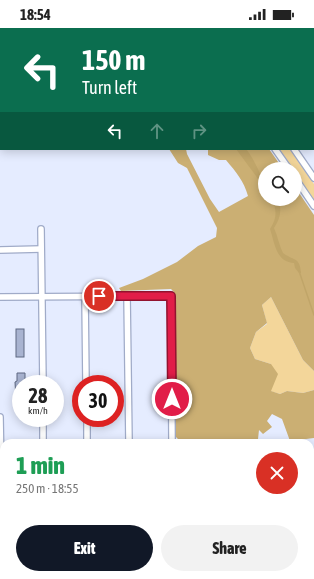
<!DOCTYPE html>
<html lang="en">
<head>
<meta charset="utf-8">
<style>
	:root { --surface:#fff; --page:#f2f2f2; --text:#222; --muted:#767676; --accent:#111827 }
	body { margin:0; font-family:"Asap Condensed",sans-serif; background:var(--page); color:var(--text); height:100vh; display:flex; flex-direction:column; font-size:15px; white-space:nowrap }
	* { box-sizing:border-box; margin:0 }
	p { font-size:13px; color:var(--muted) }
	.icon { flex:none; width:22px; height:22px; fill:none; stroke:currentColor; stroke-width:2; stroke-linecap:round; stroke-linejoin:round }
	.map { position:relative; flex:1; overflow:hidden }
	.sheet { position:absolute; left:0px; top:411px; width:314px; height:140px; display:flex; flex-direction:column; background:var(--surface); border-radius:12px 12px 0 0; box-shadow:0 2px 10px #0003 }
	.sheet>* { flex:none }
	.hud { position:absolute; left:0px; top:0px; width:314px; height:122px; box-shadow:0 2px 10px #0003; background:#0b6e4f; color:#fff; overflow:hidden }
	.buttons { position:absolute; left:258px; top:134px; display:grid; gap:8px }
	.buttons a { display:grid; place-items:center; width:44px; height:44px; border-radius:50%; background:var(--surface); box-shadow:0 2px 10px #0003; font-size:20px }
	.speed { position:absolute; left:12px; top:347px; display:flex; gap:8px; font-size:20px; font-weight:700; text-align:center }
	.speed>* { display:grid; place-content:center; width:52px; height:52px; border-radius:50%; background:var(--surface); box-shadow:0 2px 10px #0003; line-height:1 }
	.speed small { font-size:10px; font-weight:400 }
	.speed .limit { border:6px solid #d22; background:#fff; color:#111 }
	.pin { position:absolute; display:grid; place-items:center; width:34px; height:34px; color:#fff; margin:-17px; border:2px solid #fff; border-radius:50%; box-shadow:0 1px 4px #0007 }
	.me { position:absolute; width:44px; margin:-22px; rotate:0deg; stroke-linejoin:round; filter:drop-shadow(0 0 3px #0008) }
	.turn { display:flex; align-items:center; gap:14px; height:84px; padding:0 16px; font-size:18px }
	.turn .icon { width:52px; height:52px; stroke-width:2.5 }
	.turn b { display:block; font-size:28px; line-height:34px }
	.lanes { display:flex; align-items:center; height:38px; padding:0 16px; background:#0003; justify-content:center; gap:20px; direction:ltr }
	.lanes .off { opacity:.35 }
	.round { display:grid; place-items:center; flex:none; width:42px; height:42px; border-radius:21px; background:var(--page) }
	.overview { display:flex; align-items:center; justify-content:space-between; height:68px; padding:0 16px }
	h1 { font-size:24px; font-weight:800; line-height:30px; color:#1e9e55 }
	.action { display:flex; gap:8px; margin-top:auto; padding:8px 16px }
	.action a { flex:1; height:46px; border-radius:24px; background:var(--accent); color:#fff; font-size:16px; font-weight:800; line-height:46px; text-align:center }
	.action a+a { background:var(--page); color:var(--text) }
	.status { display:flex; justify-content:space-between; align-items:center; height:28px; padding:0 20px; background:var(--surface); direction:ltr }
	.status svg { height:11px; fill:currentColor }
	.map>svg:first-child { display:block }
</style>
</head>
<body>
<div class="status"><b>18:54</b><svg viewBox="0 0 49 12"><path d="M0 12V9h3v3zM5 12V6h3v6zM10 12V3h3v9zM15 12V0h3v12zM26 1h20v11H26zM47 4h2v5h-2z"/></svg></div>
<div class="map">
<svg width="314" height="551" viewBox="0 0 314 551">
	<rect width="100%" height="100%" fill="#e5ecff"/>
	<g fill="#f3d69a">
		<polygon points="278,121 291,121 314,156 314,174 295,146 295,141 292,141"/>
		<polygon points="271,269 303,332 314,343 314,362 303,365 287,363 280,366 270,363 271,336 255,331 250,320 256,304 267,296 262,277"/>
	</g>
	<path fill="#cbaf73" d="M 169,121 L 186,121 L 187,126 L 210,171 L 219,184 L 248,168 C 244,153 236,144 226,132 L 219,132 L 208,127 L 208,121 L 269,121 L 283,141 L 265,141 L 265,171 L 295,171 L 295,159 L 314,187 L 314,343 L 303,332 L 271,269 L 262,277 L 267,295 L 256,304 L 250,320 L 255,331 L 271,336 L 278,346 L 271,363 L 280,366 L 287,363 L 303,365 L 314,362 L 314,410 L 290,413 L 282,391 L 272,386 L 267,393 L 272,399 L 263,406 L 259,402 L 258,411 L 178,411 L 175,408 L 174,264 L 171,261 L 121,263 L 119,260 L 143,251 L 177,234 L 198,218 L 216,209 L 217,200 L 187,140 L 178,135 Z"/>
	<g fill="#c0a569">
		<path d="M 236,121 L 246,121 C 253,129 265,153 265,163 L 256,148 Z"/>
		<path d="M 272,171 L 277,171 C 283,181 280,191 274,200 C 278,209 279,217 283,225 C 294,233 300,229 301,245 L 299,245 L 295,240 L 294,235 C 276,234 275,216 270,201 C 277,190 277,183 272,171 Z"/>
	</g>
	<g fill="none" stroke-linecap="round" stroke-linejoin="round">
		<g stroke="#c0a569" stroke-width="1.5">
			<polyline points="147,0 147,1"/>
			<polyline points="299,243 314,287"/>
		</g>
	</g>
	<g fill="#a8b3d0" stroke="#5e6882">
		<rect x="16" y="301" width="8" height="28"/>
		<polygon points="17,345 25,345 25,356 21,356 21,372 16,372 15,354 17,353"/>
	</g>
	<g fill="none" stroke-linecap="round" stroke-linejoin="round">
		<g stroke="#a0abc8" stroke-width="8">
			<g id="minor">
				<polyline points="104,0 104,1"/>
				<polyline points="175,0 176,1"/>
				<polyline points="252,0 253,1"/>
				<polyline points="313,13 314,13"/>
				<polyline points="313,77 314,77"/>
				<polyline points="0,106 1,106"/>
				<polyline points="313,106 314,105"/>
				<polyline points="275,121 289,141"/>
				<polyline points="294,121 314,150"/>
				<polyline points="295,150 314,178"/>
				<polyline points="41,201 43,356"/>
				<polyline points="0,222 41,221"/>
				<polyline points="127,267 129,415"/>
				<polyline points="85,268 86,356"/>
				<polyline points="0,269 171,268 172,415"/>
				<polyline points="0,389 3,551"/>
				<polyline points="43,390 43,415"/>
				<polyline points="87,390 87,415"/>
				<polyline points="165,415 218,415"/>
				<polyline points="45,547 45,551"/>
				<polyline points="91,547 91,551"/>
				<polyline points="133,547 133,551"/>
				<polyline points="175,547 175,551"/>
				<polyline points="221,547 221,551"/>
			</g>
		</g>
		<g stroke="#979dad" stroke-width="1" stroke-dasharray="3 3" stroke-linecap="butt">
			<polyline points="74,0 74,1"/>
			<polyline points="0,95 1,94"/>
		</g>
		<use href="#minor" stroke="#fff" stroke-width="5.5"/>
	</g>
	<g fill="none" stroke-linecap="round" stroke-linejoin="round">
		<g stroke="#92132f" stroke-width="10">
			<polyline id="route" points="99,268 171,268 172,371"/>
		</g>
		<use href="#route" stroke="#e11d48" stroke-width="7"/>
	</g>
</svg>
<div class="buttons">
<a><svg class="icon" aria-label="search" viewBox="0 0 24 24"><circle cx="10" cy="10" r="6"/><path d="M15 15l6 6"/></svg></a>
</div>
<div class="speed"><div>28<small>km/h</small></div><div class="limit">30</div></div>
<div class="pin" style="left:99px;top:268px;background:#d93025"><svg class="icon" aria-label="arrive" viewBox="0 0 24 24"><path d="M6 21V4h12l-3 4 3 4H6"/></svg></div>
<svg class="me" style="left:172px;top:371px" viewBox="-20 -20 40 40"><circle r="17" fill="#e11d48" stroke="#fff" stroke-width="3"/><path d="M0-11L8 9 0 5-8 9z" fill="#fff"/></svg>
<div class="hud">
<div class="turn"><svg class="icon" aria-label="left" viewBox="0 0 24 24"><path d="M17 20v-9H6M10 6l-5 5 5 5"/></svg><div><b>150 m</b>Turn left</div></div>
<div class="lanes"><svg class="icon" aria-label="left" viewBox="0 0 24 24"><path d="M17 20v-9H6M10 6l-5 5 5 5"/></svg><svg class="icon off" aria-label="ahead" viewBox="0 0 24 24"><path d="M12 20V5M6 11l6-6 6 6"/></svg><svg class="icon off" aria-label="right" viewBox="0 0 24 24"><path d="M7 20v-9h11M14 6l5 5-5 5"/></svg></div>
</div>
<section class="sheet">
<div class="overview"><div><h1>1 min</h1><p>250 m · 18:55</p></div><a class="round" style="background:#d93025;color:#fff"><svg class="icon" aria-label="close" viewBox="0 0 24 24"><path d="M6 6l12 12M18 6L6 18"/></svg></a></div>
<div class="action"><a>Exit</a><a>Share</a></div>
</section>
</div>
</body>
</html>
